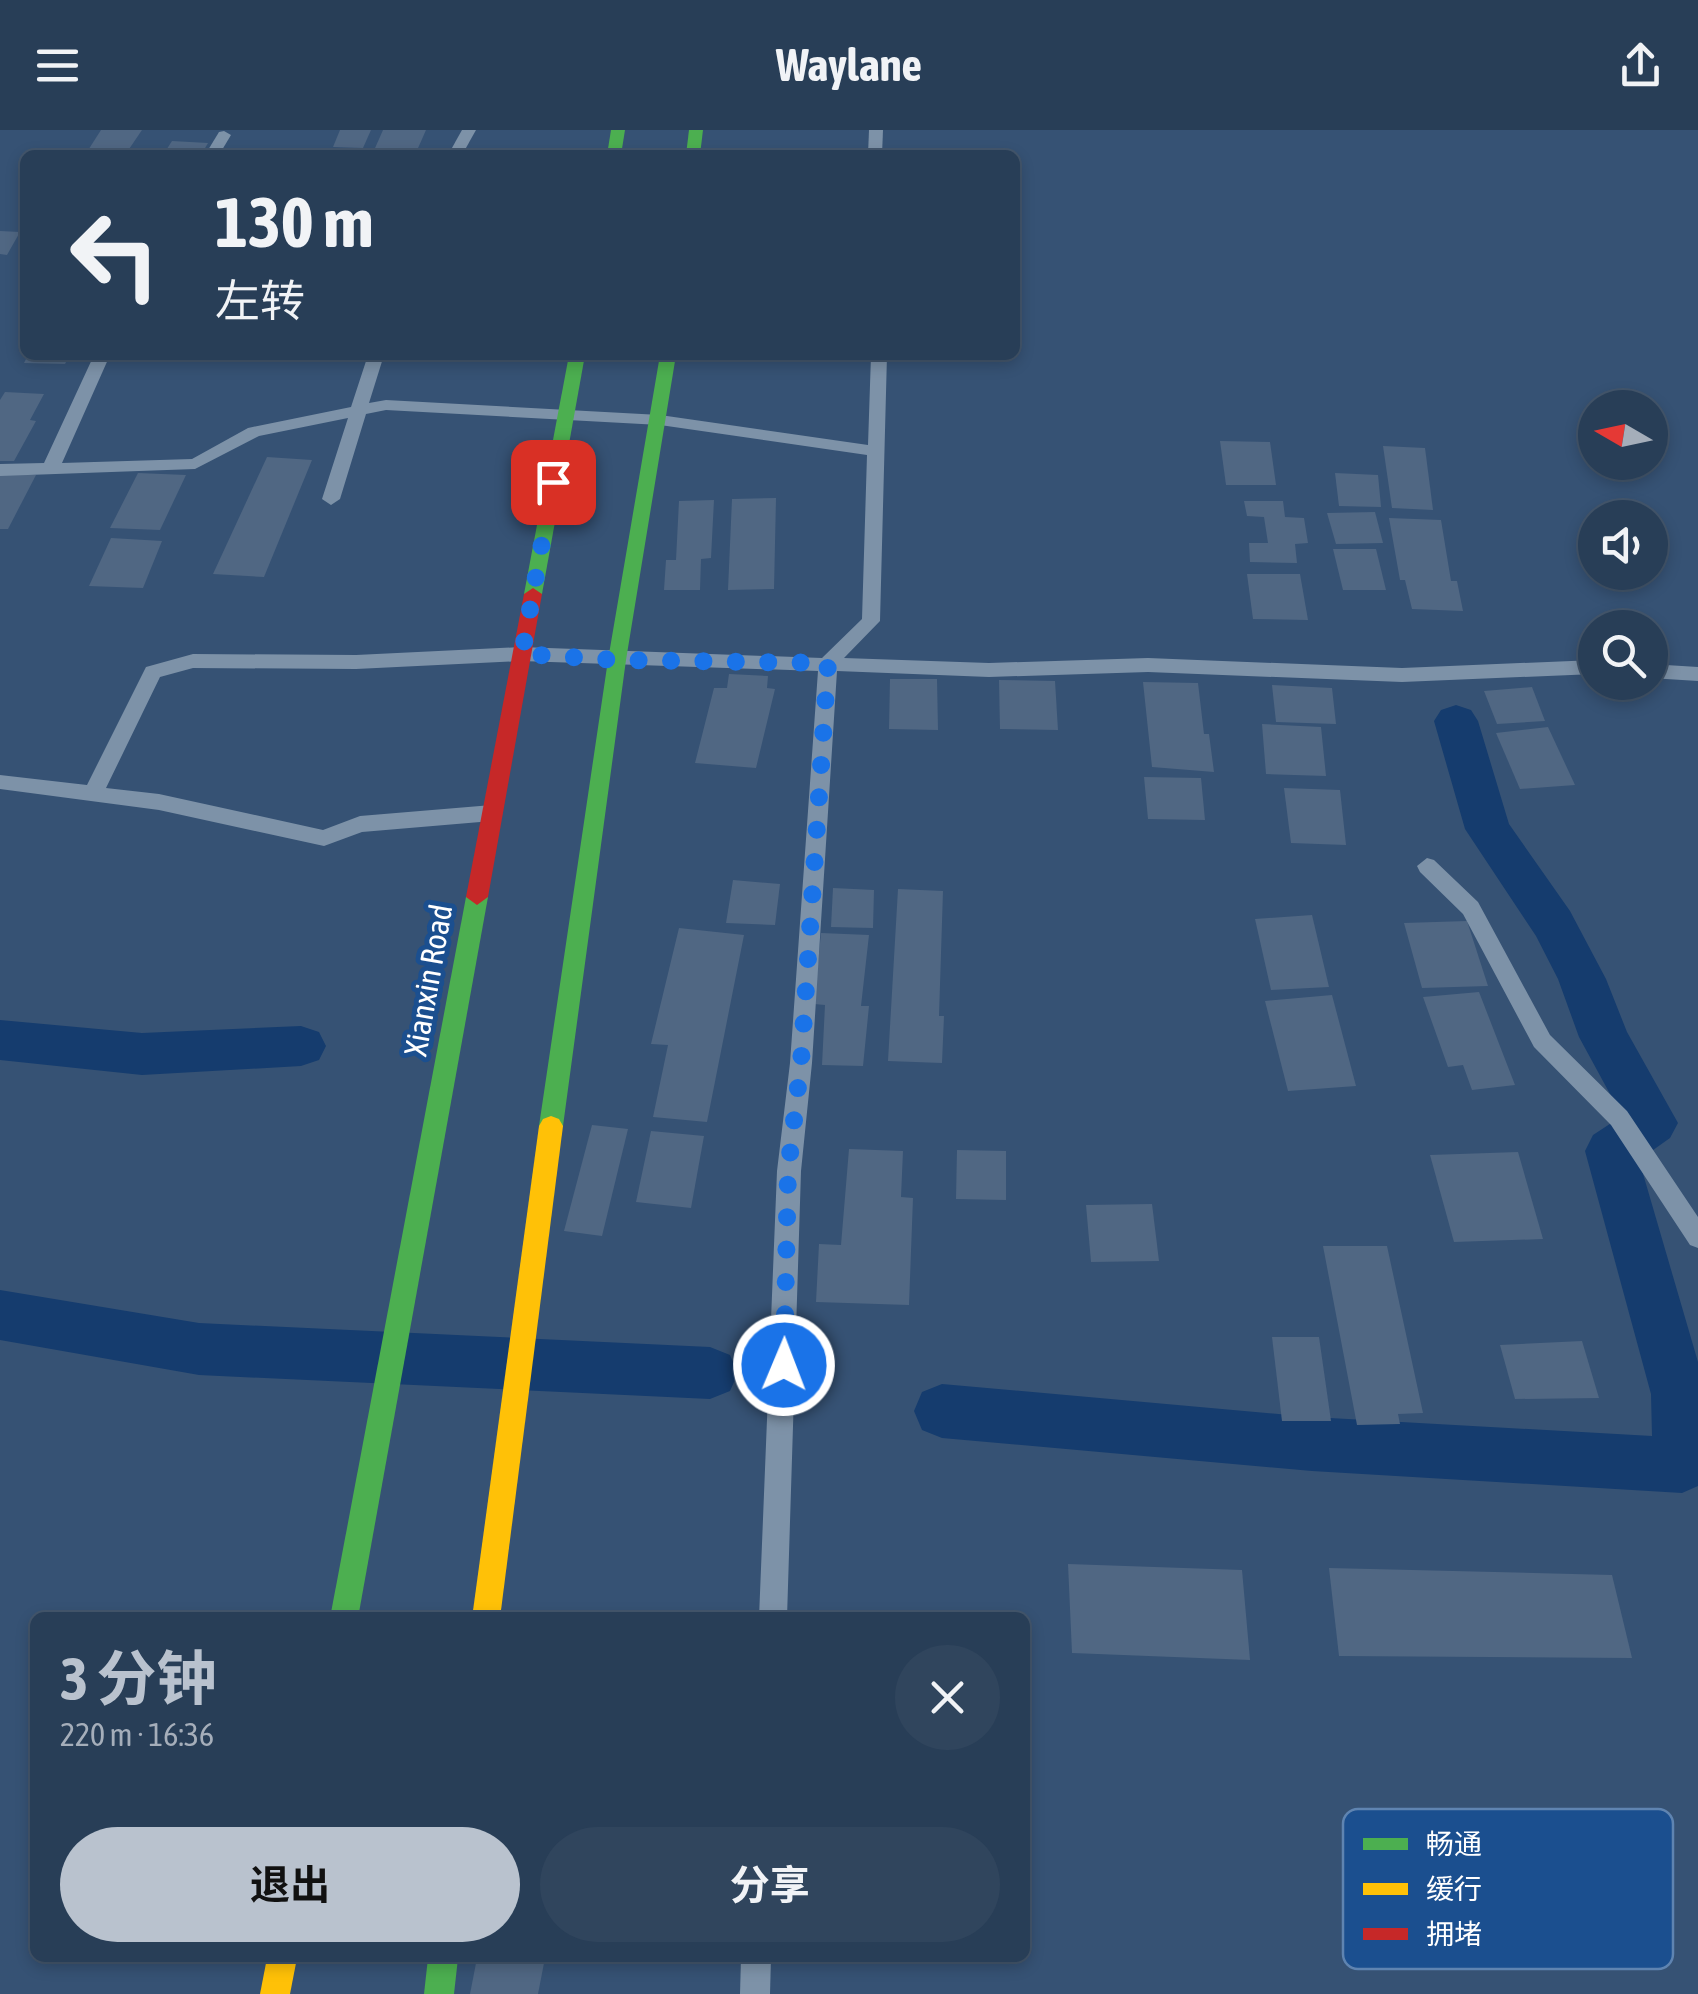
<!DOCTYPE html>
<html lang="zh">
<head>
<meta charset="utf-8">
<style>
	:root { --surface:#283e57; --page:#30455d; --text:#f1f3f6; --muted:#a5aeba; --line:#44576d; --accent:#b9c2ce }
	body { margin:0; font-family:"Asap Condensed","Noto Sans SC",sans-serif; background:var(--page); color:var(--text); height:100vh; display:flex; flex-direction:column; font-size:38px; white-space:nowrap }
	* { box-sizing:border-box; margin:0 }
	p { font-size:32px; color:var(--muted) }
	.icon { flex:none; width:55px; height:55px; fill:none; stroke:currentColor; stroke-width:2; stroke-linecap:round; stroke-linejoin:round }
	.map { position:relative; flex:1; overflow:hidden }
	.details { position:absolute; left:30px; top:1482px; width:1000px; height:350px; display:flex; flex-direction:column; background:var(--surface); border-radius:15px; box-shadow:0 5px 15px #0003,0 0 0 2px var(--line) }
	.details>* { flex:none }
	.banner { position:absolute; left:20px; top:20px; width:1000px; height:210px; border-radius:15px; box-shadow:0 5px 15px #0003,0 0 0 2px var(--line); background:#283e57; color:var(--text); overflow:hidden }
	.needle { width:65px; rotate:279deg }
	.buttons { position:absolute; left:1578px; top:260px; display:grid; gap:20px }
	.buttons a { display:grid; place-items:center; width:90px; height:90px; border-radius:50%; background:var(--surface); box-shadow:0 5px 15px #0003,0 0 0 2px var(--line); font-size:50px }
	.pin { position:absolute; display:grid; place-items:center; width:85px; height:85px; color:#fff; margin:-42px; border-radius:20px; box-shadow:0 5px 15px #0006 }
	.me { position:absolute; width:110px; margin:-55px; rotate:1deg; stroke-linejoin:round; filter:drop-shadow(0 0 8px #0008) }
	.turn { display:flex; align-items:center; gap:35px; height:210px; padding:0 30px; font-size:45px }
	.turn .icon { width:130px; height:130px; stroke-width:2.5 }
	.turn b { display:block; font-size:70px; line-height:85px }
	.round { display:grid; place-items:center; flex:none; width:105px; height:105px; border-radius:52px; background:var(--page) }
	.summary { display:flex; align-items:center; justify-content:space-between; height:170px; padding:0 30px }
	h1 { font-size:60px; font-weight:700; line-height:75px; color:var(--accent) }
	.primary-button { display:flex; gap:20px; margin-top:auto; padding:20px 30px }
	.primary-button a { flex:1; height:115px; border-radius:60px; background:var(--accent); color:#111; font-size:40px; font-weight:700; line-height:115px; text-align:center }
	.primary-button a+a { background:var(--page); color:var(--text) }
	header { display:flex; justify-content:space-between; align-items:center; height:130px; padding:0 30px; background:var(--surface); font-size:45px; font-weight:700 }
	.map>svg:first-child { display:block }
</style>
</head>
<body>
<header><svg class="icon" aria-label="menu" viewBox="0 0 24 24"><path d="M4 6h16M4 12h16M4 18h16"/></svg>Waylane<svg class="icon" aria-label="share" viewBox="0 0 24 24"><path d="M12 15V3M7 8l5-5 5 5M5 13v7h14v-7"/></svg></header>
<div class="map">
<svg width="1698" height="1864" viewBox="0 0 1698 1864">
	<rect width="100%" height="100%" fill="#365274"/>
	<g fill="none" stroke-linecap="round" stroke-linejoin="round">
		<g fill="#153c6e" fill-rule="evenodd">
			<polygon points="1456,575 1471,580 1478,591 1509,694 1570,781 1606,849 1627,902 1678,993 1670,1008 1639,1030 1698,1232 1698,1356 1682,1363 1312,1341 942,1308 922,1300 914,1281 922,1262 942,1254 1312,1287 1652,1306 1651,1264 1585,1021 1593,1005 1622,986 1579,907 1558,849 1536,806 1465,699 1434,591 1441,580"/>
			<polygon points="0,890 142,903 301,896 319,902 326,916 319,930 301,936 142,945 0,930"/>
			<polygon points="0,1160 199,1193 710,1217 730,1225 738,1243 730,1261 710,1269 199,1245 0,1210"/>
		</g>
	</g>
	<g fill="#506783">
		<polygon points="101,0 142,0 125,25 85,25"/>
		<polygon points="340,0 371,0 363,18 333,17"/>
		<polygon points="383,0 426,0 415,25 372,25"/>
		<polygon points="172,11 208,13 201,25 163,25"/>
		<polygon points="0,101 20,102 7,125 0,124"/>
		<polygon points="28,225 70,225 65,234 24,233"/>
		<polygon points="5,262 44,264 30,290 36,291 14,331 0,331 0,270"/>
		<polygon points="1220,311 1270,312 1276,355 1226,355"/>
		<polygon points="1383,316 1425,318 1433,380 1392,378"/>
		<polygon points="267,327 312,330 264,447 213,444"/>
		<polygon points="138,343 186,345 160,400 110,398"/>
		<polygon points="1335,343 1378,345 1381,377 1339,376"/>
		<polygon points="0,344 36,345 8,399 0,399"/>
		<polygon points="776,368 774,459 728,460 732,369"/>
		<polygon points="714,370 711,428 701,429 700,460 664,460 666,430 676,430 679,371"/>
		<polygon points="1244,371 1283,371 1285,387 1304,388 1308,413 1295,414 1297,433 1250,432 1249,413 1268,413 1264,387 1247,386"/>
		<polygon points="1375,382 1383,413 1336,414 1327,383"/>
		<polygon points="1389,388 1441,390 1451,451 1457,451 1463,481 1412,479 1405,450 1400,450"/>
		<polygon points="111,408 162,411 143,458 89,456"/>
		<polygon points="1333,419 1376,419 1386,460 1343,460"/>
		<polygon points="1247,444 1300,444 1308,490 1253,489"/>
		<polygon points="729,544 768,546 767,558 775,559 756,638 695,633 714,558 727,558"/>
		<polygon points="890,549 937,549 938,600 889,599"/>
		<polygon points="999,550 1055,551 1058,600 1000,599"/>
		<polygon points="1143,552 1198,553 1204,604 1209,604 1214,642 1152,637"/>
		<polygon points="1272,555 1332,558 1336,594 1276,592"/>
		<polygon points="1532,557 1545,591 1497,594 1484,561"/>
		<polygon points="1262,594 1321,597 1326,646 1266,644"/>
		<polygon points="1548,597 1575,655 1520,659 1496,603"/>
		<polygon points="1144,647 1201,648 1205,690 1148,689"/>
		<polygon points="1284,658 1340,660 1346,715 1291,713"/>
		<polygon points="733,750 780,754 775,795 726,793"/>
		<polygon points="833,758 874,760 873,798 831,797"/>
		<polygon points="898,759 943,761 939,886 944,886 942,933 888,931"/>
		<polygon points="1312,785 1329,857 1271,860 1255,789"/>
		<polygon points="1467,791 1488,856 1422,858 1404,793"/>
		<polygon points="679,798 744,805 707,992 653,987 668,915 651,914"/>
		<polygon points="821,803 869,805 861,876 869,876 863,936 822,935 825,875 814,874"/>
		<polygon points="1479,862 1515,955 1472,960 1463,935 1448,937 1423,867"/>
		<polygon points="1332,865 1356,956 1288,961 1265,871"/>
		<polygon points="592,995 628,999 602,1106 564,1101"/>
		<polygon points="651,1001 704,1006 691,1078 636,1072"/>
		<polygon points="849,1019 903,1021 901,1067 913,1068 909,1175 816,1172 819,1114 841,1115"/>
		<polygon points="957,1020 1006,1021 1006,1070 956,1069"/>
		<polygon points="1518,1022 1543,1109 1454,1112 1430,1025"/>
		<polygon points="1152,1074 1159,1131 1091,1132 1086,1075"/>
		<polygon points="1323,1116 1387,1116 1423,1283 1398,1284 1400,1294 1357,1295"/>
		<polygon points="1272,1207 1319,1207 1331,1291 1282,1291"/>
		<polygon points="1582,1211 1599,1268 1515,1269 1500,1215"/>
		<polygon points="1068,1434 1242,1440 1250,1530 1072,1523"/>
		<polygon points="1329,1438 1612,1445 1632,1528 1339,1526"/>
		<polygon points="477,1828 545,1828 538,1864 470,1864"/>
	</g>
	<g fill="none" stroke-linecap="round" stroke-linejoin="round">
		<g fill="#7d92a8" fill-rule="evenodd">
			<polygon points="462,0 476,0 462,25 448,25"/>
			<polygon points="869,0 883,0 882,25 868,25"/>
			<polygon points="224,1 231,5 219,25 205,25 219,2"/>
			<polygon points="94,225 110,225 62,333 192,329 248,298 351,277 368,225 384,225 369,273 386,270 660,285 868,315 871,225 887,225 880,491 844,528 989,533 1148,528 1402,538 1595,530 1595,544 1402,552 1148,542 989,547 837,541 812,933 801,1041 787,1488 759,1488 777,1041 790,933 818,541 521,531 356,539 193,538 160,547 106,658 159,664 323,700 360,686 492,675 502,683 492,691 362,702 324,716 159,680 0,659 0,645 87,655 146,537 193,524 356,525 521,517 822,528 862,489 867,325 660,295 386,280 366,284 340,369 331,375 322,369 348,288 259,306 195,339 0,346 0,334 44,333"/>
			<polygon points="1650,534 1698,537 1698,551 1650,548"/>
			<polygon points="1427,728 1434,730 1478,772 1550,905 1627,981 1698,1087 1698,1118 1690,1115 1611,995 1534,917 1463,784 1420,742 1417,736"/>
			<polygon points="741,1828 771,1828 770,1864 740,1864"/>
		</g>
		<g fill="#4caf50" fill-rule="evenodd">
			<polygon points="611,0 625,0 621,25 607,25"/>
			<polygon points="689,0 703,0 700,25 686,25"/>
			<polygon points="569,225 585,225 542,464 533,470 524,464"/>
			<polygon points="660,225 676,225 626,530 563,996 559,1003 551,1006 543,1003 539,996 608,530"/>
			<polygon points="477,759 488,767 358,1488 330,1488 466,767"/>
			<polygon points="428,1828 458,1828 454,1864 424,1864"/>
		</g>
		<g fill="#ffc107" fill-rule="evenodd">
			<polygon points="551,986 559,989 563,996 500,1488 472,1488 539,996 543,989"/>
			<polygon points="267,1828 297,1828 290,1864 260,1864"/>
		</g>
		<polygon fill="#c62828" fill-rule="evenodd" points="533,458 542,464 488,767 477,775 466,767 524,464"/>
	</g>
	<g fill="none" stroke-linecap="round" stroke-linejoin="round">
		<polyline stroke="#1a73e8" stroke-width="18" stroke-dasharray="0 32.4" points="553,352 522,524 618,530 828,533 801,932 788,1041 784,1235"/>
	</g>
	<g text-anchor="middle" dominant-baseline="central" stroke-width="10" stroke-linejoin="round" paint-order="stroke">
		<g font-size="32" fill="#fff" stroke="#1b4f8f">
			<text transform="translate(428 850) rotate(-80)">Xianxin Road</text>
		</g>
	</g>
	<rect x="1343" y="1679" width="330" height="160" rx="15" fill="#1b4f8f" stroke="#5f84b1" stroke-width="2.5"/>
	<rect x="1363" y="1708" width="45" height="12" fill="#4caf50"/>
	<rect x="1363" y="1753" width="45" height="12" fill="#ffc107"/>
	<rect x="1363" y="1798" width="45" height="12" fill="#c62828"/>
	<g font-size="28" fill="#fff">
		<text x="1426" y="1724">畅通</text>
		<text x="1426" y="1769">缓行</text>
		<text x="1426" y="1814">拥堵</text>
	</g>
</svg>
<div class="buttons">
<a><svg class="needle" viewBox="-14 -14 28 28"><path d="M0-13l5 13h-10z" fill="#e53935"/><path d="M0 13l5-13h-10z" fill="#a5aeba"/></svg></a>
<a><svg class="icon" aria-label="sound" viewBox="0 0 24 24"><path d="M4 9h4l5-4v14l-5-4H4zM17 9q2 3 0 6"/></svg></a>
<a><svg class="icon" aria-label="search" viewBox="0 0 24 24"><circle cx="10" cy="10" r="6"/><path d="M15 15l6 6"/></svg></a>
</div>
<div class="pin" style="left:553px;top:352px;background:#d93025"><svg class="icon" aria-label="arrive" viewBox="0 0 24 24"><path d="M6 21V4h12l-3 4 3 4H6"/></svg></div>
<svg class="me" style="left:784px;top:1235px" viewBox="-20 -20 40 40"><circle r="17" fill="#1a73e8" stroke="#fff" stroke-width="3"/><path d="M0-11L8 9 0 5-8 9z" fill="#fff"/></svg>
<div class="banner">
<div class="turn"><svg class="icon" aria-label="left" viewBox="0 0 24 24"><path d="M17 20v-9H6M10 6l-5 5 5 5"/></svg><div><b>130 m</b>左转</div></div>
</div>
<section class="details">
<div class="summary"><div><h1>3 分钟</h1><p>220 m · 16:36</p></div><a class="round"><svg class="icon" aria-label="close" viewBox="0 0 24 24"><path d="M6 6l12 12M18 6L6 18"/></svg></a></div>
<div class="primary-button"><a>退出</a><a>分享</a></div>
</section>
</div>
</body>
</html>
